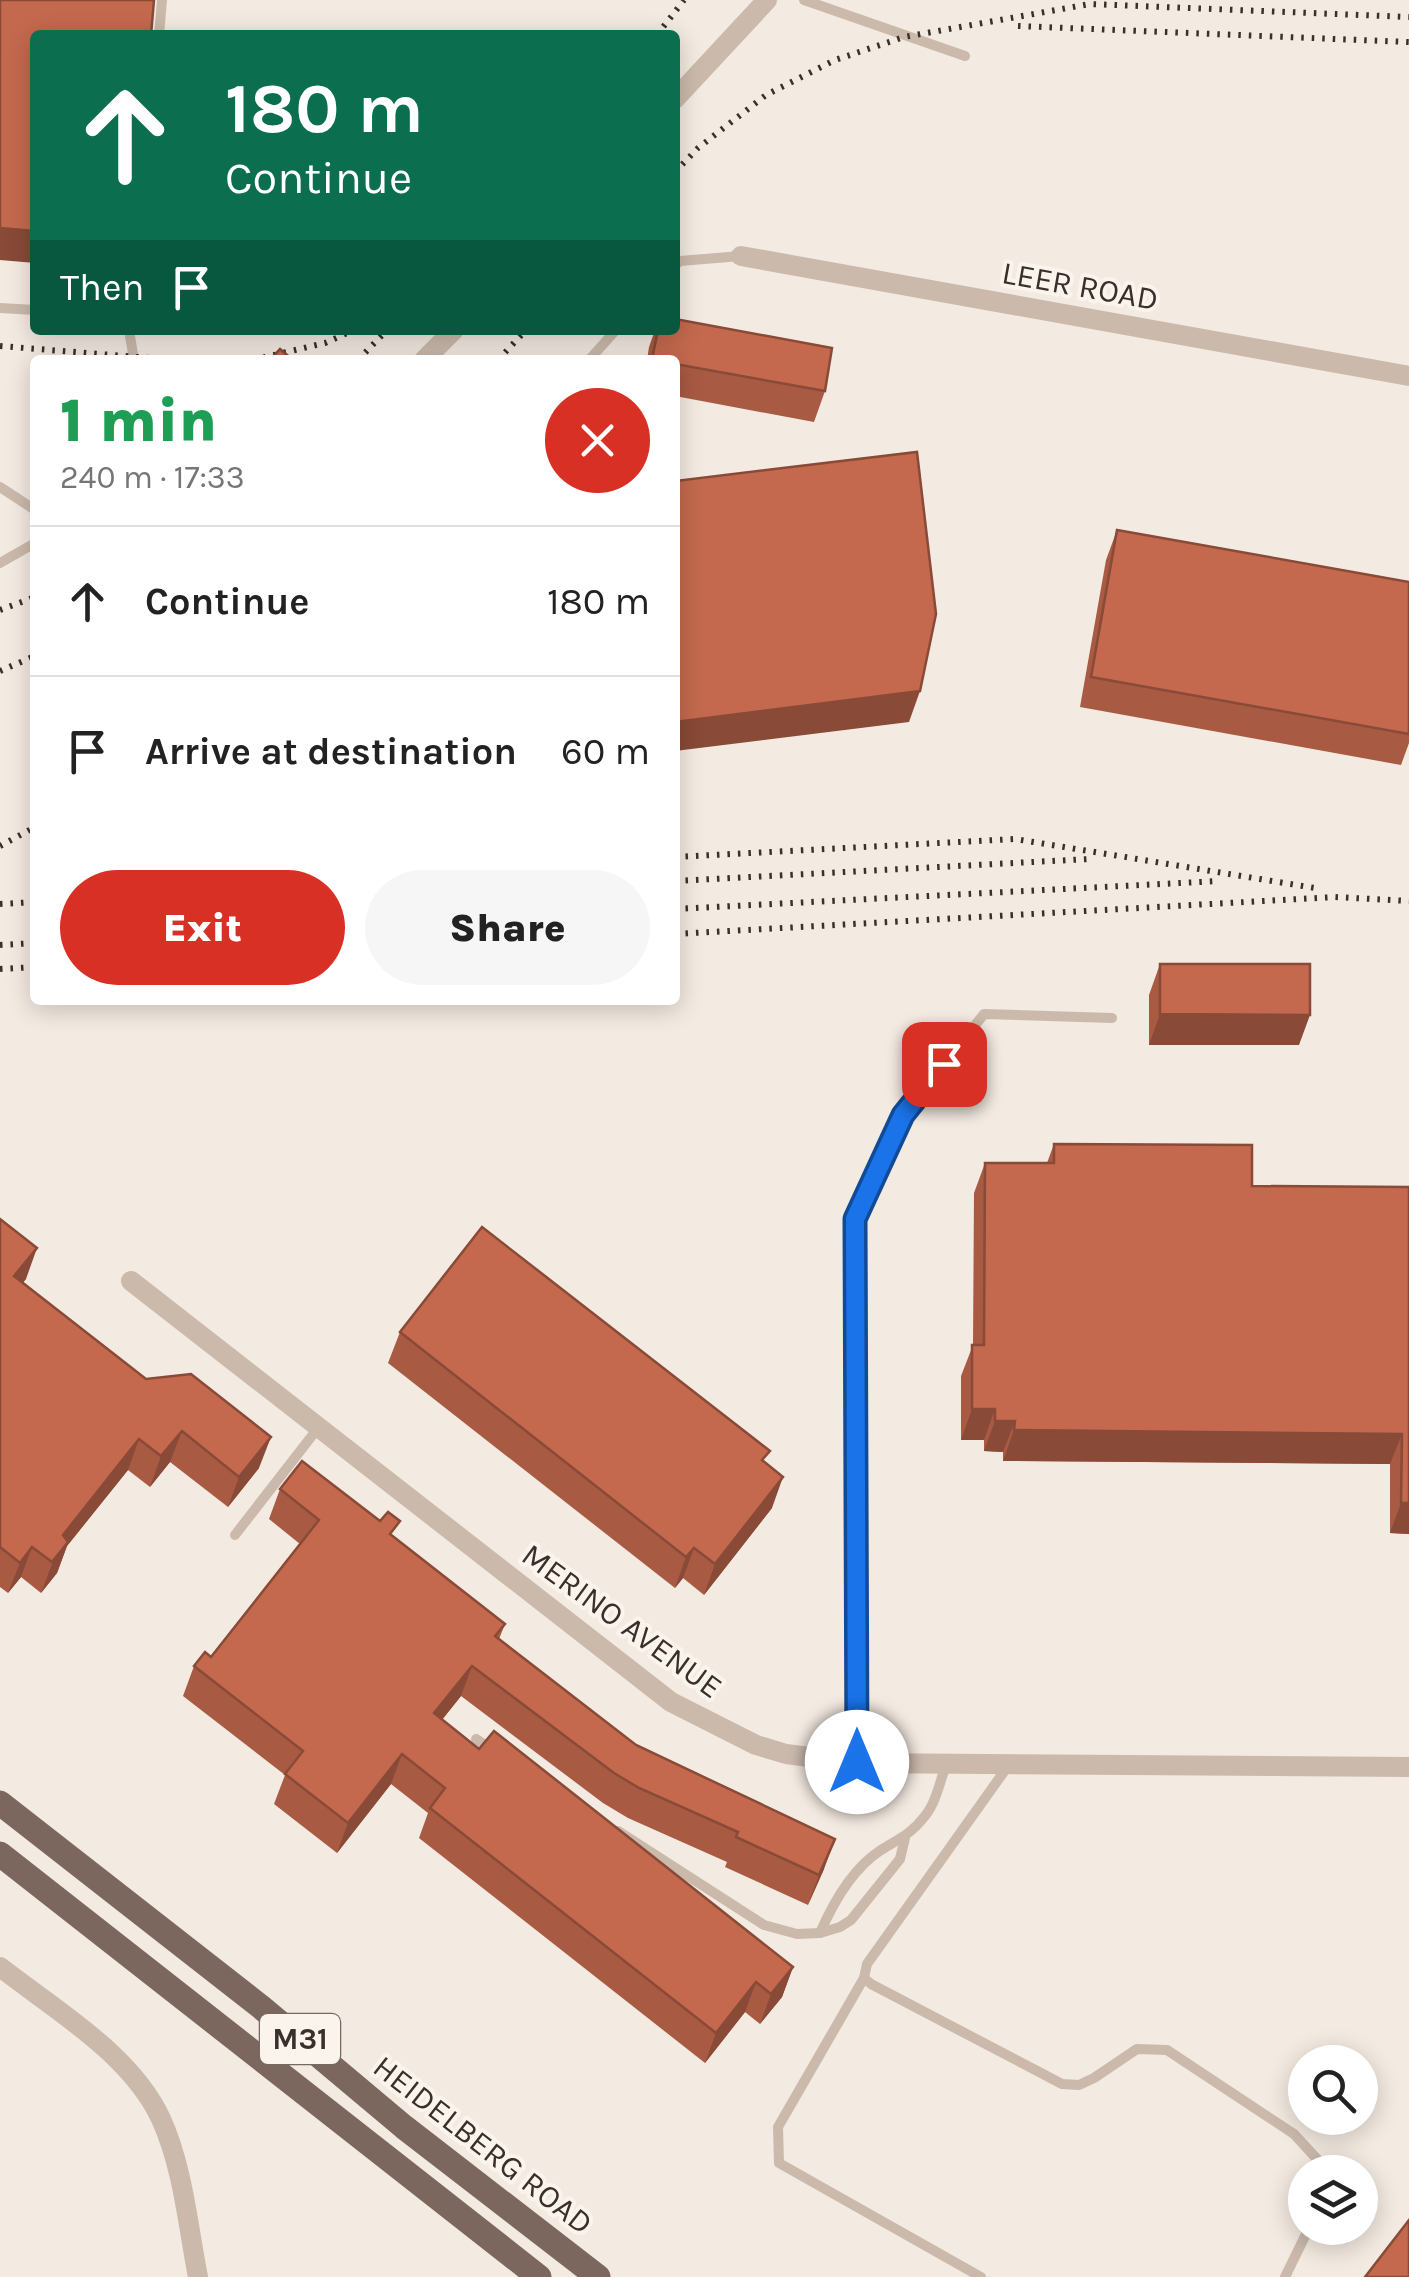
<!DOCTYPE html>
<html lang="en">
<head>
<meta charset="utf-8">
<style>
	:root { --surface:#fff; --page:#f6f6f6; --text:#222; --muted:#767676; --line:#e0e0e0; --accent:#d93025 }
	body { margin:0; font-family:Karla,sans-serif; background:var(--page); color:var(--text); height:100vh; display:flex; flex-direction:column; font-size:38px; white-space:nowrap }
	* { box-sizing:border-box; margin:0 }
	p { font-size:32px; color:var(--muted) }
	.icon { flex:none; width:55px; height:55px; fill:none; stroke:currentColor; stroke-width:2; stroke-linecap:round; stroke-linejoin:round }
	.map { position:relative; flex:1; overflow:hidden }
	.side { position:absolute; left:30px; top:355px; width:650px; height:650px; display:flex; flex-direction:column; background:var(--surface); border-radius:10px; box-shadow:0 5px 25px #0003 }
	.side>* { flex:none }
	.top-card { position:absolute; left:30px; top:30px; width:650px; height:305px; border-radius:10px; box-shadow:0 5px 25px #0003; background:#0b6e4f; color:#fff; overflow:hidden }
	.tools { position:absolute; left:1288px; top:2045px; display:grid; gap:20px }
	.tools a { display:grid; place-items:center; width:90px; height:90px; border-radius:50%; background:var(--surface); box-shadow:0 5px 25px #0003; font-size:50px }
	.pin { position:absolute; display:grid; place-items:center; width:85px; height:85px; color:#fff; margin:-42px; border-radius:20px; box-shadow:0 5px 15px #0006 }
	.me { position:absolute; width:110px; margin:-55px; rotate:0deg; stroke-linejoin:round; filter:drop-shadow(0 0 8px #0008) }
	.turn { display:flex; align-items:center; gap:35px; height:210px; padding:0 30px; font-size:45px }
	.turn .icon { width:130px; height:130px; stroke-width:2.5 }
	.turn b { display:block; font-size:70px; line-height:85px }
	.then { display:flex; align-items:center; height:95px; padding:0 30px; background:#0003; gap:20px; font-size:38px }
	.round { display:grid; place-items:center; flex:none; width:105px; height:105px; border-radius:52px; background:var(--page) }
	.head { display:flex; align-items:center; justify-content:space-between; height:170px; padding:0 30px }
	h1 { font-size:60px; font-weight:800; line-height:75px; color:#1e9e55 }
	.cta { display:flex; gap:20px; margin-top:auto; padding:20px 30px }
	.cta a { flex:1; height:115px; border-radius:60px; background:var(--accent); color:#fff; font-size:40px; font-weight:800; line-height:115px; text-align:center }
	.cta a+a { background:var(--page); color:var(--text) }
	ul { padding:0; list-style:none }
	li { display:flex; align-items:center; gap:30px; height:150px; padding:0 30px; border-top:2px solid var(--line) }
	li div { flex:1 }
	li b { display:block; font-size:38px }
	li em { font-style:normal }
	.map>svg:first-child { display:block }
</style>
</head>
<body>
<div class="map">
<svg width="1409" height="2277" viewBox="0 0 1409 2277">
	<rect width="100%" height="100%" fill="#f3eae1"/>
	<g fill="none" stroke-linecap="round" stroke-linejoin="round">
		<g stroke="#cbbaac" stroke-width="10">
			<polyline points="804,0 965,56"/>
			<polyline points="159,35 162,0"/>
			<polyline points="675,265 680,261 741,256"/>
			<polyline points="0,308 35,310"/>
			<polyline points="129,330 134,360"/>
			<polyline points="589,360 616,330"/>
			<polyline points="0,487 35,510"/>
			<polyline points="0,563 35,543"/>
			<polyline points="855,1219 903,1115 984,1014 1112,1018"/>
			<polyline points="235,1535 318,1428"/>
			<polyline points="476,1739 495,1752"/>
			<polyline points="1008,1766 867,1964 864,1978 871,1984 1062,2084 1079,2085 1094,2078 1137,2049 1167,2050 1294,2134 1317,2159 1317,2172"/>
			<polyline points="618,1831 764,1925 797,1934 820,1933 840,1927 851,1920 900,1859 905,1838"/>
			<path d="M 820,1933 C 833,1903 853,1868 881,1850 C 900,1838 910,1835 925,1816 C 936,1803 940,1781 946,1765"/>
			<polyline points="864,1978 778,2127 779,2163 981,2277"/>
			<polyline points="1285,2277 1309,2228"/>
		</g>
		<g stroke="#cbbaac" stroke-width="20">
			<polyline points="675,99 767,0"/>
			<polyline points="741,256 1409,376"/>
			<polyline points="424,360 454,330"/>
			<polyline points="855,1219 857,1763"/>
			<polyline points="131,1281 671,1702 756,1745 786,1754 857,1763 1409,1767"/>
			<path d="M 0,1967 C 55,2010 131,2054 161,2119 C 183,2167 188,2226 198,2277"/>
		</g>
		<g stroke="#7b675d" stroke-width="25">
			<polyline points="0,1803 261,2007 404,2127 598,2277"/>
			<polyline points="0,1854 539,2277"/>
		</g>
		<g stroke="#3a2f2b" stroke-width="6" stroke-dasharray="2.5 8" stroke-linecap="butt">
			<polyline points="1018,26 1409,42"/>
			<polyline points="657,35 684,0"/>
			<polyline points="675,172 698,148 766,95 835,60 904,37 1090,4 1409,17"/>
			<polyline points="0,346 175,360"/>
			<polyline points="253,360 325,343 354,330"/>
			<polyline points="358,360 387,330"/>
			<polyline points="498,360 526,330"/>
			<polyline points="0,610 35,597"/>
			<polyline points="0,671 35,656"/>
			<polyline points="0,846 35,827"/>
			<polyline points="675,857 1015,839 1321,889"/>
			<polyline points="675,881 1089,859"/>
			<polyline points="0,904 35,902"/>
			<polyline points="675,909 1219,881"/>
			<polyline points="675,934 1335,897 1409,901"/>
			<polyline points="0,945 35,943"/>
			<polyline points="0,969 35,967"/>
		</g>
	</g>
	<g fill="#a95a43">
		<polygon points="655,330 675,330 825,391 814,422 675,396 675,360 647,360 649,347"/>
		<polygon points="1117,530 1409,582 1409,743 1401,765 1080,707 1106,560"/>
		<polygon points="1160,964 1299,1045 1149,1045 1149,995"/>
		<polygon points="1054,1144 1252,1186 1409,1187 1409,1534 1390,1533 1390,1464 1003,1461 1003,1452 984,1451 984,1440 961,1440 961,1376 973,1345 974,1193 985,1163 1047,1163"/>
		<polygon points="0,1219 26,1279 22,1283 259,1468 228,1507 170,1462 150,1487 128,1470 67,1546 57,1573 41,1593 21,1577 8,1593 0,1587"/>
		<polygon points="400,1332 765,1463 772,1508 704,1595 683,1578 675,1588 388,1363"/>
		<polygon points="280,1489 394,1537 505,1624 499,1639 636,1745 824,1869 808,1905 725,1867 727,1862 628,1818 603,1803 461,1696 442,1720 479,1749 793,1967 782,1997 760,2024 745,2012 705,2063 419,1838 428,1813 391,1784 337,1853 274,1804 285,1775 183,1696 194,1666 211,1657 300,1544 269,1519"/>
	</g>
	<g fill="#894a37">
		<polygon points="0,228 35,231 35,263 0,260"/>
		<polygon points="920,691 909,722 675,751 675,722"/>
		<polygon points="1160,1014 1310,1015 1299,1045 1149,1045"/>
		<polygon points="37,1248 26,1279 3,1307 14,1276"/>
		<polygon points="972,1409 995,1409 984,1440 961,1440"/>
		<polygon points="995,1421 1015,1421 1003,1452 984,1451"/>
		<polygon points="1014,1430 1402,1434 1390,1464 1003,1461"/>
		<polygon points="182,1431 170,1462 150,1487 161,1456"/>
		<polygon points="271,1437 259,1468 228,1507 239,1477"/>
		<polygon points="139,1439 128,1470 67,1546 57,1573 41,1593 63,1535"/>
		<polygon points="783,1477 772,1508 704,1595 715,1564"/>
		<polygon points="1401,1503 1409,1503 1409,1534 1390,1533"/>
		<polygon points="32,1547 21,1577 8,1593 20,1563"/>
		<polygon points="694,1548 683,1578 675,1588 686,1557"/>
		<polygon points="472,1666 461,1696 423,1743 434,1713"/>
		<polygon points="402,1754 391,1784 337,1853 348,1823"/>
		<polygon points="835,1839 824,1869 808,1905 819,1875"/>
		<polygon points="793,1967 782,1997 760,2024 771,1994"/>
		<polygon points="756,1982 745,2012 705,2063 716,2033"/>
	</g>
	<g fill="#c4694e" stroke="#894a37" stroke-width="2.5">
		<polygon points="0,0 154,0 151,35 35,35 35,231 0,228"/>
		<polygon points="675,319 832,348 825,391 675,364 675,360 652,359 658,330 675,330"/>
		<polygon points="280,349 293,360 270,360"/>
		<polygon points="917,452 936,614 920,691 675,722 675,481"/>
		<polygon points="1117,530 1409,582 1409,734 1091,677"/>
		<polygon points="1160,964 1310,964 1310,1015 1160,1014"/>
		<polygon points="1054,1144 1252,1145 1252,1186 1409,1187 1409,1503 1401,1503 1402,1434 1014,1430 1015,1421 995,1421 995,1409 972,1409 972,1345 984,1345 985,1163 1054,1163"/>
		<polygon points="0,1219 37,1248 14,1276 146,1379 191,1374 271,1437 239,1477 182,1431 161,1456 139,1439 63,1535 68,1542 52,1562 32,1547 20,1563 0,1547"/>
		<polygon points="482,1227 770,1451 762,1460 783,1477 715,1564 694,1548 686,1557 400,1332"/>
		<polygon points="302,1461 380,1521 388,1512 400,1521 390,1534 505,1624 495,1636 636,1745 835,1839 819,1875 736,1837 738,1832 639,1788 614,1773 472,1666 434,1713 479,1749 494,1731 793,1967 771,1994 756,1982 716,2033 430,1808 445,1788 402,1754 348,1823 285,1774 303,1751 194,1666 205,1652 211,1657 319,1520 280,1489"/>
		<polygon points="1409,2220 1409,2277 1365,2277"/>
	</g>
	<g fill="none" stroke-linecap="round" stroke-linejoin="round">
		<g stroke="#114b97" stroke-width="25">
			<polyline id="route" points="857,1762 855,1219 903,1115 944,1064"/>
		</g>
		<use href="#route" stroke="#1a73e8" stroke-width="18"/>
	</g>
	<g text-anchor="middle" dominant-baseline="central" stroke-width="8" stroke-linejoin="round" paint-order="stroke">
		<rect fill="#faf4ed" stroke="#746a65" stroke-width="2.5" x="260" y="2014" width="80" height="50" rx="8"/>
		<g font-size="30" font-weight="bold" fill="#3a2f2b">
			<text x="300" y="2039">M31</text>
		</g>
		<g font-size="32" fill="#3a2f2b" stroke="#faf4ed">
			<text transform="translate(1080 286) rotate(10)">LEER ROAD</text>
			<text transform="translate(622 1621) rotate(36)">MERINO AVENUE</text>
			<text transform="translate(483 2145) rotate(38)">HEIDELBERG ROAD</text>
		</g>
	</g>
</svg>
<div class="tools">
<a><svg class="icon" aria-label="search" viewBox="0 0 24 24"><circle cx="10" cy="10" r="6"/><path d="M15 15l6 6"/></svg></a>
<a><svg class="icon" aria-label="layers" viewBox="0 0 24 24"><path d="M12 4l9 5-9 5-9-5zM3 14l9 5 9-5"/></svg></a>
</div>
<div class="pin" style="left:944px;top:1064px;background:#d93025"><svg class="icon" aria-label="arrive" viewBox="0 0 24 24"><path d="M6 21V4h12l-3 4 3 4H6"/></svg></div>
<svg class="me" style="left:857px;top:1762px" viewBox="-20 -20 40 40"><circle r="19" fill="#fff"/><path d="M0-13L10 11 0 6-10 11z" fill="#1a73e8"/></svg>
<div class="top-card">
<div class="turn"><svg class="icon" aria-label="ahead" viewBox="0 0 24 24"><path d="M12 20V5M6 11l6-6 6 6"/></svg><div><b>180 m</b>Continue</div></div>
<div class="then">Then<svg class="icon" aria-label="arrive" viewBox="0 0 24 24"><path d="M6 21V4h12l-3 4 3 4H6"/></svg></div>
</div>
<section class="side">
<div class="head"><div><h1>1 min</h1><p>240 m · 17:33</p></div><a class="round" style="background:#d93025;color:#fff"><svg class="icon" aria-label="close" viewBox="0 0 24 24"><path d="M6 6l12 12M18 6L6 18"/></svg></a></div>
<ul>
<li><svg class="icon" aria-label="ahead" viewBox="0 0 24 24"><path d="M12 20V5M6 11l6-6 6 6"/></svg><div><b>Continue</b></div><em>180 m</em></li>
<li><svg class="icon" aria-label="arrive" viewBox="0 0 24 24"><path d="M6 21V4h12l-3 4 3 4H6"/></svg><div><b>Arrive at destination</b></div><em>60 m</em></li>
</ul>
<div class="cta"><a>Exit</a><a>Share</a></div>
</section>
</div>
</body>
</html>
